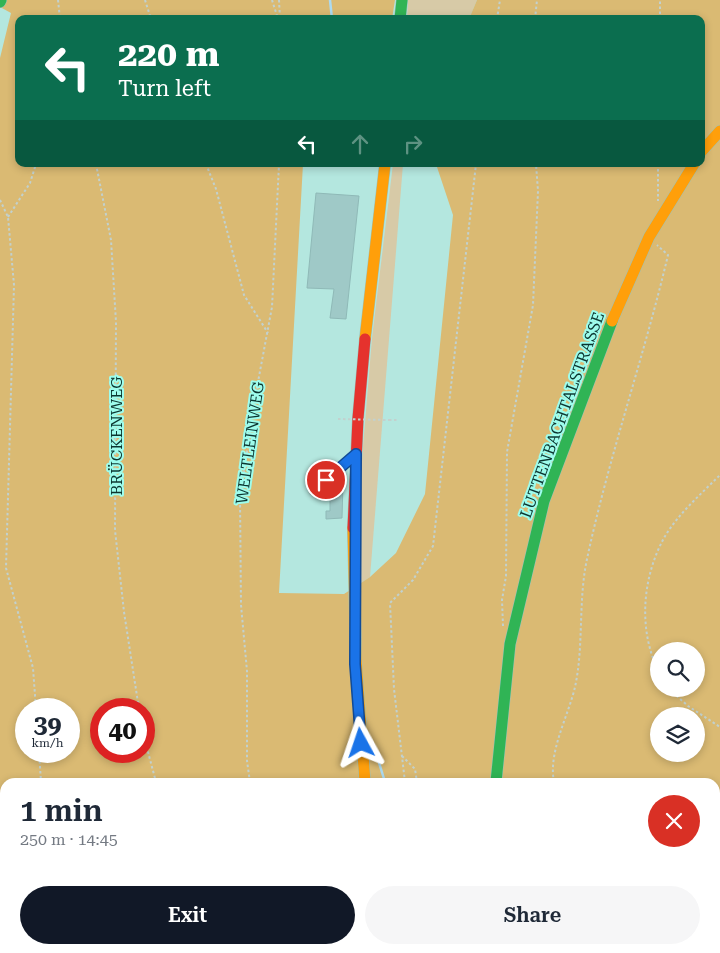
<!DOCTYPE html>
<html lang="en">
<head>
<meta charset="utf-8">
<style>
	:root { --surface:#fff; --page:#f6f6f7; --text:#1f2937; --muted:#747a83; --accent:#111827 }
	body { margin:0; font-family:"Roboto Serif",serif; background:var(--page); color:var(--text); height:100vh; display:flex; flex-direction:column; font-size:19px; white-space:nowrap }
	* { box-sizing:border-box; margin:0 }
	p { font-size:16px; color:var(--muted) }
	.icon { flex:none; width:28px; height:28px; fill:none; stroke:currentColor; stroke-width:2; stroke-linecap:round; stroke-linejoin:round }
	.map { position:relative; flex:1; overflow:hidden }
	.sheet { position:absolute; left:0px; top:778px; width:720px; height:176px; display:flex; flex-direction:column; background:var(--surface); border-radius:15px 15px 0 0; box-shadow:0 2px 8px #0003 }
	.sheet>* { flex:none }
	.hud { position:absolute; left:15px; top:15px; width:690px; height:152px; border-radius:10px; box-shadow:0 2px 8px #0003; background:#0b6e4f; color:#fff; overflow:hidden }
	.fabs { position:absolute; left:650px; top:642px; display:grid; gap:10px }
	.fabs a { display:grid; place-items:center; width:55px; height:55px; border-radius:50%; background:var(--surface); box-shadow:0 2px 8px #0003; font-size:25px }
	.speed { position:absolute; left:15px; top:698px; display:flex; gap:10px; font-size:25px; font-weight:700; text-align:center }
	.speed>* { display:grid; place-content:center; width:65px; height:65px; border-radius:50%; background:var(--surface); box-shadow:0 2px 8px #0003; line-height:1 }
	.speed small { font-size:12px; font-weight:400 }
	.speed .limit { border:8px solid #d22; background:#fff; color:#111 }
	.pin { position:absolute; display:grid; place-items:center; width:42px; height:42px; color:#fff; margin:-21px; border:2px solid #fff; border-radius:50%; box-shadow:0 1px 5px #0007 }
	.me { position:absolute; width:55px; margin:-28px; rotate:355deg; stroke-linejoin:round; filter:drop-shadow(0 0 4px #0008) }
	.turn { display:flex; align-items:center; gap:18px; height:105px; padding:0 20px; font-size:22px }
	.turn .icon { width:65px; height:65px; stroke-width:2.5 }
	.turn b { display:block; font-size:35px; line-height:42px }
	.lanes { display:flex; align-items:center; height:48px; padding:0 20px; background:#0003; justify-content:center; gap:25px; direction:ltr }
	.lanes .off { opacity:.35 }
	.round { display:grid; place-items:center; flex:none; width:52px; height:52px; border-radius:26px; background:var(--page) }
	.overview { display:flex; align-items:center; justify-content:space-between; height:85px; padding:0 20px }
	h1 { font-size:30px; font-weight:600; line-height:38px }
	.action { display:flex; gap:10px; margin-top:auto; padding:10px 20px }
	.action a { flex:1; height:58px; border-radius:30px; background:var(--accent); color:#fff; font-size:20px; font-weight:600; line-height:58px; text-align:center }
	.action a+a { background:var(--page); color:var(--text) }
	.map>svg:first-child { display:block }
</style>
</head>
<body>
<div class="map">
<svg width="720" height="953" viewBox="0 0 720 953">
	<rect width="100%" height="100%" fill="#b4e7df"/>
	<g fill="#d7caa7">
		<polygon points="408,0 477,0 469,19 407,19"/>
		<polygon points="393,164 403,164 370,577 358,585 359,495 372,338"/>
	</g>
	<path fill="#daba73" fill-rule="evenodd" d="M 0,0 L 395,0 L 392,19 L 19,19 L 19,164 L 303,164 L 279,593 L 344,594 L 370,577 L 396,553 L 425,494 L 453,215 L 436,164 L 701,164 L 701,19 L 469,19 L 477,0 L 720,0 L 720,953 L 0,953 L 0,58 L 11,13 L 0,7 ZM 659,651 L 696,651 L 696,689 L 659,689 ZM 26,709 L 69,709 L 69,751 L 26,751 ZM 101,709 L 144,709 L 144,751 L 101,751 ZM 659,716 L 696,716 L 696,754 L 659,754 ZM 5,782 L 715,782 L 715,949 L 5,949 Z"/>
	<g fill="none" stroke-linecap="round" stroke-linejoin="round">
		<g stroke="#acdaf0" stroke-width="2.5">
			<polyline points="330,0 332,19"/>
			<polyline points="376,753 385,782"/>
			<polyline points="414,949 416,953"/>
		</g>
	</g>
	<g fill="#9fc9c7" stroke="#8fb9b7">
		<polygon points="316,193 359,196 346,319 330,318 334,289 307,288"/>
		<polygon points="330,483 343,483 342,518 326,519 326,511 330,511"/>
	</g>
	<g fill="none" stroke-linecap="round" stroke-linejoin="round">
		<g stroke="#9ac3bc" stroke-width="5">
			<polyline id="lane" points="311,492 353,456"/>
		</g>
		<g stroke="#9ac3bc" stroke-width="12">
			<g id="fast">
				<polyline points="0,2 1,0"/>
				<polyline points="400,19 402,0"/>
				<polyline points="496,782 510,644 544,501 612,321"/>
				<polyline points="390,949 391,953"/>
				<polyline points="492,949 492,953"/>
			</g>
		</g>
		<g stroke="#9ac3bc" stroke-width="12">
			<g id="slow">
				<polyline points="701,152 720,131"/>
				<polyline points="612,321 649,237 694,164"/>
				<polyline points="365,339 385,164"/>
				<polyline points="353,528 356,659 365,782"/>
			</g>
		</g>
		<g stroke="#9ac3bc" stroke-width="12">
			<polyline id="jam" points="353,528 358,418 365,339"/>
		</g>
		<g stroke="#c2d1ce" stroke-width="2" stroke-dasharray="2.5 2.5" stroke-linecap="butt">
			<polyline points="58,0 60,19"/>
			<polyline points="145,0 151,19"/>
			<polyline points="272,0 278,19"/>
			<polyline points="279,0 280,19"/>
			<polyline points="497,19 500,0"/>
			<polyline points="535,19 537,0"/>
			<polyline points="660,19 660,0"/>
			<polyline points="96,164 111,240 116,322 115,530 124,612 139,709"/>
			<polyline points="206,164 216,189 244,295 268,333"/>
			<polyline points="658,164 658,201"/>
			<polyline points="0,200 8,217 14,285 6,568 33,668 36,709"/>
			<polyline points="8,217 30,183 36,164"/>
			<polyline points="389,420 399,420"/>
			<polyline points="503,626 502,600 506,576 507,452 533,305 538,191 536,164"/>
			<path d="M 659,672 C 638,631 642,578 664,538 C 677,515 701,494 720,475"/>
			<polyline points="669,689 688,706 720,727"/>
			<polyline points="144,737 156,782"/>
			<polyline points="39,751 41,782"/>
			<polyline points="402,756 415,769 417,782"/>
			<polyline points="250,782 247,761 247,671 241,605 240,499 255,398 272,307 279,164"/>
			<polyline points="405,782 394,689 390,603 413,580 433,546 476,164"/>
			<path d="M 554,782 C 548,752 568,717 575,687 C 584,646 578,601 587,559 C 609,456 644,357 668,255 L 657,245"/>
			<polyline points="0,875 5,891"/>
			<polyline points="295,949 300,953"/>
			<polyline points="428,949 429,953"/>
			<polyline points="521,949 522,953"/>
			<polyline points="6,953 6,949"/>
			<polyline points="575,953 575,949"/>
		</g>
		<use href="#lane" stroke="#f4fbfa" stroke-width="4"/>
		<use href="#fast" stroke="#30b455" stroke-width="11"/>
		<use href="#slow" stroke="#ff9f0a" stroke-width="11"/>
		<use href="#jam" stroke="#e5322d" stroke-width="11"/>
		<polyline stroke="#c2d1ce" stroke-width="2" stroke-dasharray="2.5 2.5" stroke-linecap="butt" points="338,419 389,420"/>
	</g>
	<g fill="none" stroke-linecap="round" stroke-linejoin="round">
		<g stroke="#114b97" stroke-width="12">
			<polyline id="route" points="326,480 356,454 355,664 361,743"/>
		</g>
		<use href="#route" stroke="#1a73e8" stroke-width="9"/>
	</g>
	<g text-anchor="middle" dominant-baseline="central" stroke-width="4" stroke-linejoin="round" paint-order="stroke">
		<g font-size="16" fill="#0b352f" stroke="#9efded">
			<text transform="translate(562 415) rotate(-70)">LUTTENBACHTALSTRASSE</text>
			<text transform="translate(116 436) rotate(-90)">BRÜCKENWEG</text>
			<text transform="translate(250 443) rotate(-82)">WELTLEINWEG</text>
		</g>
	</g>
</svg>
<div class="fabs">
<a><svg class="icon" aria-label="search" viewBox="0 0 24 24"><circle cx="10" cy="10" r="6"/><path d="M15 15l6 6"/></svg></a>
<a><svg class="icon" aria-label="layers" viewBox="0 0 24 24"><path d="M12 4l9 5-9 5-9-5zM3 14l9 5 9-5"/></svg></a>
</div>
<div class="speed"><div>39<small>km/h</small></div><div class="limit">40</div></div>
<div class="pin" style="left:326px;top:480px;background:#d93025"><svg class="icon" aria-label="arrive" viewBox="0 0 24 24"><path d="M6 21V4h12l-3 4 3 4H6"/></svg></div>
<svg class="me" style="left:361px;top:743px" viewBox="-20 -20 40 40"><path d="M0-17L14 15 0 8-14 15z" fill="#1a73e8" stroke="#fff" stroke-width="4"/></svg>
<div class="hud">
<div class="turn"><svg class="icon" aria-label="left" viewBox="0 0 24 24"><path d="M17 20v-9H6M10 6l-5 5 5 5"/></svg><div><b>220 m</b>Turn left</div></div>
<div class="lanes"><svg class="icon" aria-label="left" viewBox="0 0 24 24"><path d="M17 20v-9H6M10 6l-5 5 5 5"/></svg><svg class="icon off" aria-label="ahead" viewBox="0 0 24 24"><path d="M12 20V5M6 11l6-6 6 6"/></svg><svg class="icon off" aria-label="right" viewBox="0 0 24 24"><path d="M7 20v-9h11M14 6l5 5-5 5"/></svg></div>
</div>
<section class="sheet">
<div class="overview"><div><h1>1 min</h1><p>250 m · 14:45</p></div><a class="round" style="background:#d93025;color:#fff"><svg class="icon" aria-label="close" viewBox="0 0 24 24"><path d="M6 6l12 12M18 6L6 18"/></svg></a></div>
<div class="action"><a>Exit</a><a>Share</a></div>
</section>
</div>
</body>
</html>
